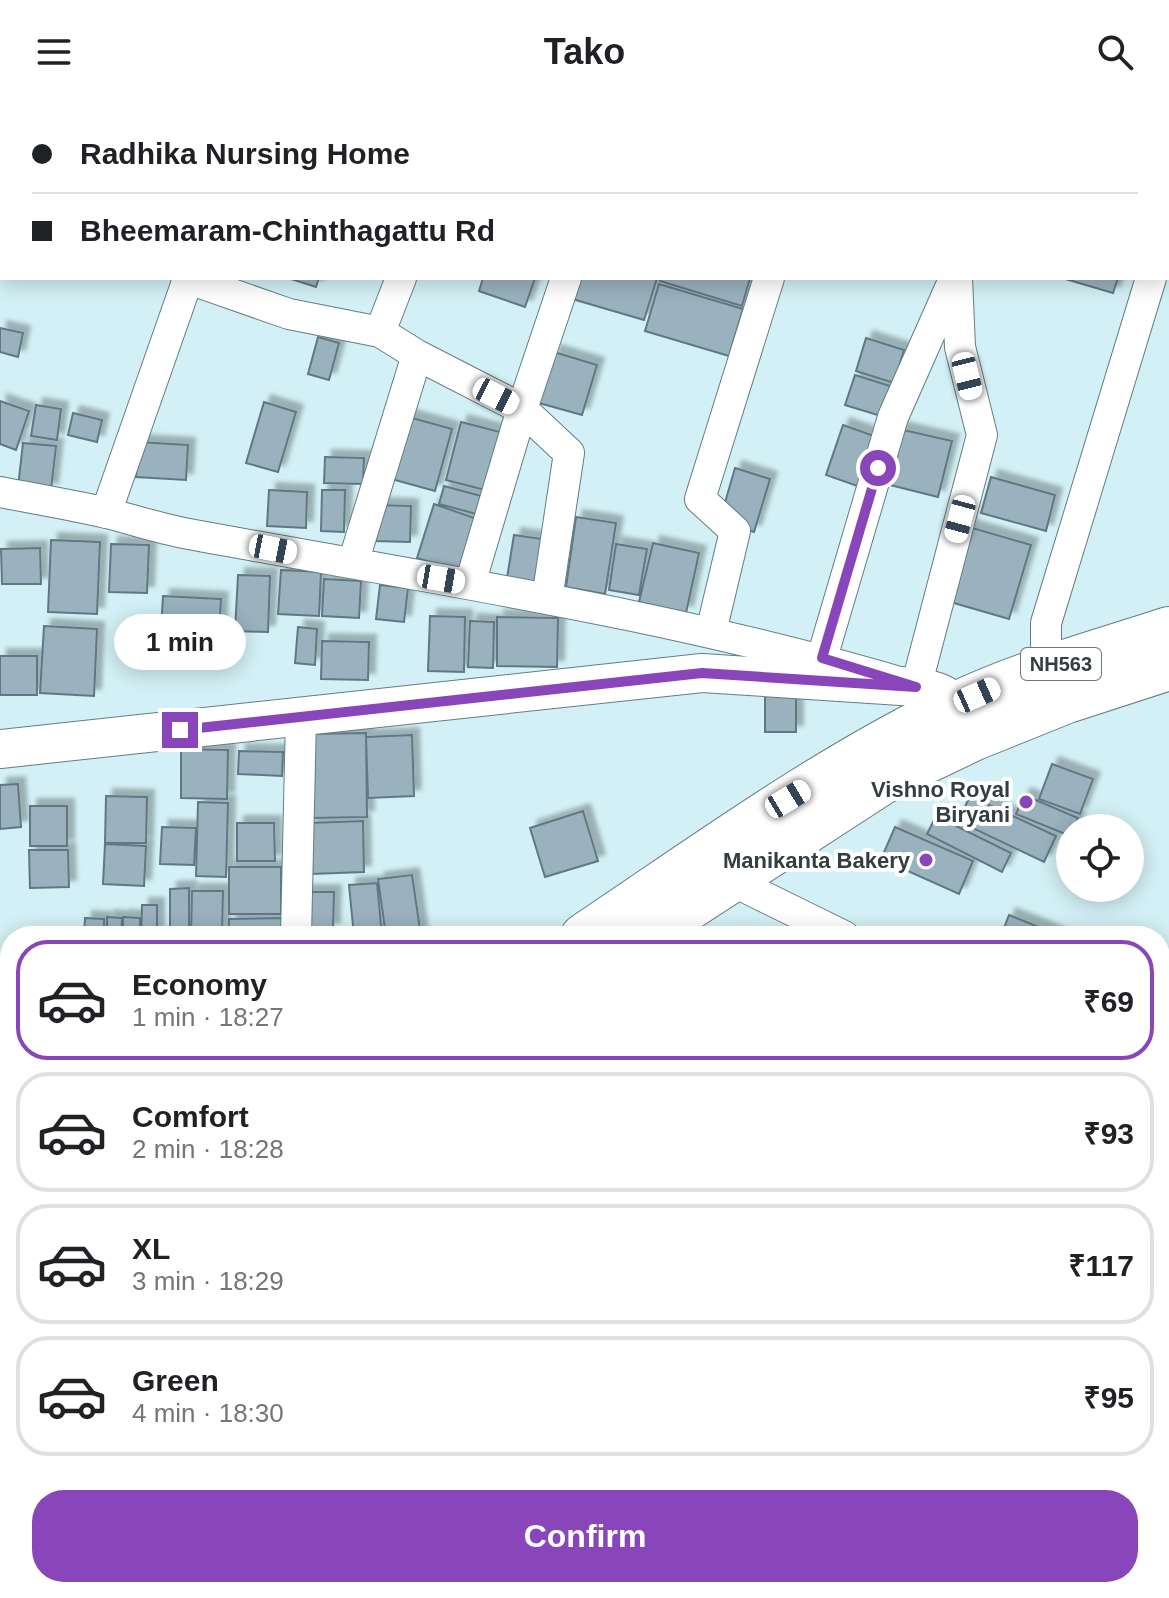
<!DOCTYPE html>
<meta charset="utf-8">
<style>
:root{--surface:#fff;--page:#f6f6f6;--text:#202124;--muted:#757577;--line:#e0e0e0;--accent:#8946bb}
body{margin:0;font-family:Helvetica,sans-serif;background:var(--page);color:var(--text);height:100vh;display:flex;flex-direction:column;font-size:30px;white-space:nowrap}
*{box-sizing:border-box;margin:0}
p{font-size:26px;color:var(--muted)}
.icon{flex:none;width:44px;height:44px;fill:none;stroke:currentColor;stroke-width:2;stroke-linecap:round;stroke-linejoin:round}
.map{position:relative;flex:1;overflow:hidden}
.panel{position:absolute;left:0px;top:822px;width:1170px;height:672px;display:flex;flex-direction:column;background:var(--surface);border-radius:32px 32px 0 0;box-shadow:0 4px 20px #0003}
.panel>*{flex:none}
.banner{position:absolute;left:0px;top:0px;width:1170px;height:176px;box-shadow:0 4px 20px #0003;display:grid;align-content:center;height:176px;padding:0 32px;background:var(--surface)}
.fabs{position:absolute;left:1056px;top:710px;display:grid;gap:16px}
.fabs a{display:grid;place-items:center;width:88px;height:88px;border-radius:50%;background:var(--surface);box-shadow:0 4px 20px #0003;font-size:40px}
.end{position:absolute;width:36px;height:36px;margin:-18px;border:10px solid #8946bb;background:#fff;box-shadow:0 0 0 4px #fff}
.from{border-radius:50%}
.bubble{position:absolute;height:56px;border-radius:28px;background:var(--surface);box-shadow:0 4px 20px #0003;font-size:26px;font-weight:700;line-height:56px;text-align:center}
.car{position:absolute;width:24px;height:48px;margin:-24px -12px;border-radius:10px;box-shadow:0 0 6px 2px #0007;background:linear-gradient(#fff 24%,#345 0 40%,#fff 0 76%,#345 0 86%,#fff 0)}
.banner b{display:flex;align-items:center;gap:28px;height:76px;font-size:30px}
.banner b+b{border-top:2px solid var(--line)}
.banner i{width:20px;height:20px;background:var(--text)}
ul{padding:14px 0 0;list-style:none}
li{display:flex;align-items:center;gap:24px;height:120px;margin:0 16px 12px;padding:0 16px;border:4px solid var(--line);border-radius:32px}
li div{flex:1}
li b{display:block;font-size:30px}
li em{font-style:normal;font-weight:700}
li.active{border-color:var(--accent)}
li>.icon{width:72px;height:72px;stroke-width:1.5}
.primary-button{display:flex;gap:16px;margin-top:auto;padding:16px 32px}
.primary-button a{flex:1;height:92px;border-radius:32px;background:var(--accent);color:#fff;font-size:32px;font-weight:700;line-height:92px;text-align:center}
header{display:flex;justify-content:space-between;align-items:center;height:104px;padding:0 32px;background:var(--surface);font-size:36px;font-weight:700}
.map>svg:first-child{display:block}
</style>
<header><svg class="icon" aria-label="menu" viewBox="0 0 24 24"><path d="M4 6h16M4 12h16M4 18h16"/></svg>Tako<svg class="icon" aria-label="search" viewBox="0 0 24 24"><circle cx="10" cy="10" r="6"/><path d="M15 15l6 6"/></svg></header>
<div class="map">
<svg width="1169" height="1494" viewBox="0 0 1169 1494">
<defs>
<filter id="shadow"><feDropShadow dx="7" dy="-7" stdDeviation="2" flood-color="#0004"/></filter>
</defs>
<rect width="100%" height="100%" fill="#d2f0f5"/>
<path fill="#99b2be" stroke="#617883" stroke-width="2" filter="url(#shadow)" d="M378,0H438L377,2Z
M657,0H731L656,2Z
M288,174H319L316,183Z
M483,174H535L525,203L479,187Z
M575,174H657L644,216L569,194Z
M661,174H750L742,202L660,177Z
M1062,174H1118L1113,189Z
M659,180L743,205L729,252L645,227Z
M0,224L23,229L18,253L0,248Z
M318,233L339,239L329,276L308,270Z
M866,234L904,246L894,279L856,267Z
M554,248L597,261L582,311L539,299Z
M855,271L890,282L881,312L845,301Z
M0,297L29,307L16,346L0,340Z
M264,298L296,308L278,368L246,359Z
M36,301L61,305L57,336L31,332Z
M73,309L102,316L97,338L68,331Z
M405,312L452,325L435,387L388,374Z
M461,318L504,329L489,387L446,376Z
M843,321L880,334L863,384L826,371Z
M899,325L952,337L938,393L886,380Z
M138,338L188,341L186,376L136,373Z
M23,339L56,342L51,386L18,383Z
M325,353L364,354L363,380L324,379Z
M735,364L770,375L754,428L738,423L722,409Z
M991,373L1055,391L1046,427L981,409Z
M444,382L485,393L480,411L439,400Z
M269,386L307,388L306,424L267,422Z
M322,386H345L344,428L321,427Z
M434,400L480,416L463,469L417,454Z
M374,401L411,402L410,438L374,437Z
M576,413L616,419L605,490L566,483Z
M969,423L1031,441L1009,515L947,497Z
M514,431L542,435L534,485L506,480Z
M51,436L100,438L97,510L48,508Z
M653,439L699,449L686,509L639,498Z
M111,440L149,441L147,489L109,488Z
M616,440L647,445L639,491L609,486Z
M40,444L41,480H2L1,445Z
M281,466L321,468L319,512L278,510Z
M238,471L270,472L268,528L235,527Z
M324,475L361,477L359,514L322,512Z
M380,481L408,484L404,518L376,515Z
M163,492L221,495L218,546L160,542Z
M430,512L465,513L464,568L428,567Z
M497,513L558,514L557,563L497,562Z
M470,517L494,518L493,564L468,563Z
M44,522L97,525L94,592L40,589Z
M298,523L317,525L315,561L295,559Z
M322,537L369,538L368,576L321,575Z
M0,552H37V591H0Z
M765,589H796V628H765Z
M366,629L367,713L311,714L310,630Z
M412,631L414,692L368,694L366,633Z
M181,645L228,646L227,695L181,694Z
M239,647L283,648L282,672L238,670Z
M1052,660L1093,675L1080,710L1039,695Z
M18,680L21,723L0,725V681Z
M1024,691L1078,714L1074,724H1070V732L1016,710Z
M106,692L147,693L146,739H105Z
M970,692L1056,732L1044,758L958,717Z
M198,698L228,699L226,773L196,772Z
M30,702H67V742H30Z
M583,707L598,757L545,773L530,724Z
M936,712L1011,749L1002,768L927,730Z
M363,717L364,768L311,770L309,719Z
M237,719H274L275,757H237Z
M162,723L196,724L194,761L160,760Z
M895,723L973,757L959,790L881,755Z
M105,740L146,742L144,782L103,780Z
M29,746H68L69,783L30,784Z
M229,763H281V810H229Z
M412,771L421,832H386L378,775Z
M377,779L382,832H354L349,781Z
M189,784V832H170V785Z
M192,787H223L222,832H191Z
M302,788H334L333,826L301,825Z
M142,801H157V832H141Z
M1009,811L1061,832H1001Z
M107,813L122,814L121,832H107Z
M123,813L140,814V832H123Z
M85,814L104,815V832H84Z
M284,814V832H229V815Z
M0,1107L10,1130V1156L0,1161Z
M1160,1177L1169,1179V1193L1160,1234Z
M470,1484H510V1489Z
M613,1484H680L679,1494L612,1490Z
M183,1488V1494H122V1492Z"/>
<g fill="none" stroke-linecap="round" stroke-linejoin="round">
<defs>
<path id="minor" d="M49,2V0
M220,2L221,0
M306,2L307,0
M467,2L468,0
M624,2L625,0
M823,2L824,0
M1016,2L1017,0
M1168,117L1169,113
M0,134L2,128
M186,174L289,210L380,228L417,251L522,305L566,174
M380,228L401,174
M0,388C36,395 71,401 107,409C134,416 161,425 189,430C432,475 679,511 916,583L982,331L960,243L957,174
M106,409L188,175
M353,459L417,251
M470,480L522,305L569,349L547,495
M711,528L735,427L700,395L769,174
M822,554L893,313L954,175
M1052,562L1046,541V519L1151,174
M730,776L844,832
M296,832L301,613
M0,922L10,920
M1162,986L1169,965
M1160,1273L1169,1275
M80,1484L81,1494
M599,1484L601,1494
M229,1494V1484
M442,1494L443,1484
M702,1494L704,1484
M838,1494L839,1484
M1062,1494L1065,1484"/>
<path id="tertiary" d="M0,645L702,569L916,583C948,589 951,592 968,621"/>
<path id="trunk" d="M583,832C704,751 824,663 956,600C1024,568 1098,548 1169,525
M646,832L883,678L975,634L1067,597L1169,564
M0,1223L10,1217
M0,1266L10,1259"/>
</defs>
<use href="#minor" stroke="#627e82" stroke-width="32"/>
<use href="#tertiary" stroke="#627e82" stroke-width="40"/>
<use href="#trunk" stroke="#627e82" stroke-width="46"/>
<use href="#minor" stroke="#fff" stroke-width="30"/>
<use href="#tertiary" stroke="#fff" stroke-width="38"/>
<use href="#trunk" stroke="#fff" stroke-width="44"/>
</g>
<g fill="none" stroke-linecap="round" stroke-linejoin="round">
<path stroke="#8946bb" stroke-width="10" d="M180,626L702,569L916,583L822,554L878,364"/>
</g>
<g fill="#8946bb" stroke="#fff" stroke-width="3">
<circle cx="1026" cy="698" r="8"/>
<circle cx="926" cy="756" r="8"/>
</g>
<g text-anchor="middle" stroke-width="8" stroke-linejoin="round" paint-order="stroke">
<rect fill="#fff" stroke="#707879" stroke-width="2" x="1021" y="544" width="80" height="32" rx="6"/>
<g font-size="20" font-weight="bold" fill="#323e40">
<text x="1061" y="567">NH563</text>
</g>
<g font-size="22" font-weight="bold" fill="#323e40" stroke="#fff" text-anchor="end">
<text x="1010" y="693">Vishno Royal<tspan x="1010" dy="25">Biryani</tspan></text>
<text x="910" y="764">Manikanta Bakery</text>
</g>
</g>
</svg>
<div class="fabs">
<a><svg class="icon" aria-label="locate" viewBox="0 0 24 24"><circle cx="12" cy="12" r="6"/><path d="M12 2v4M12 18v4M2 12h4M18 12h4"/></svg></a>
</div>
<i class="end from" style="left:878px;top:364px"></i>
<i class="end" style="left:180px;top:626px"></i>
<div class="bubble" style="left:114px;top:510px;width:132px">1 min</div>
<i class="car" style="left:967px;top:272px;rotate:166deg"></i>
<i class="car" style="left:496px;top:292px;rotate:117deg"></i>
<i class="car" style="left:960px;top:415px;rotate:195deg"></i>
<i class="car" style="left:273px;top:445px;rotate:101deg"></i>
<i class="car" style="left:441px;top:475px;rotate:100deg"></i>
<i class="car" style="left:977px;top:591px;rotate:66deg"></i>
<i class="car" style="left:788px;top:695px;rotate:59deg"></i>
<div class="banner">
<b><i class="from"></i>Radhika Nursing Home</b>
<b><i></i>Bheemaram-Chinthagattu Rd</b>
</div>
<section class="panel">
<ul>
<li class="active"><svg class="icon" aria-label="car" viewBox="0 0 24 24"><path d="M5 17H2v-5l4-1 3-4h7l3 4 3 1v5h-3M9 17h6M6 11h13"/><circle cx="7" cy="17" r="2"/><circle cx="17" cy="17" r="2"/></svg><div><b>Economy</b><p>1 min · 18:27</p></div><em>₹69</em></li>
<li><svg class="icon" aria-label="car" viewBox="0 0 24 24"><path d="M5 17H2v-5l4-1 3-4h7l3 4 3 1v5h-3M9 17h6M6 11h13"/><circle cx="7" cy="17" r="2"/><circle cx="17" cy="17" r="2"/></svg><div><b>Comfort</b><p>2 min · 18:28</p></div><em>₹93</em></li>
<li><svg class="icon" aria-label="car" viewBox="0 0 24 24"><path d="M5 17H2v-5l4-1 3-4h7l3 4 3 1v5h-3M9 17h6M6 11h13"/><circle cx="7" cy="17" r="2"/><circle cx="17" cy="17" r="2"/></svg><div><b>XL</b><p>3 min · 18:29</p></div><em>₹117</em></li>
<li><svg class="icon" aria-label="car" viewBox="0 0 24 24"><path d="M5 17H2v-5l4-1 3-4h7l3 4 3 1v5h-3M9 17h6M6 11h13"/><circle cx="7" cy="17" r="2"/><circle cx="17" cy="17" r="2"/></svg><div><b>Green</b><p>4 min · 18:30</p></div><em>₹95</em></li>
</ul>
<div class="primary-button"><a>Confirm</a></div>
</section>
</div>
